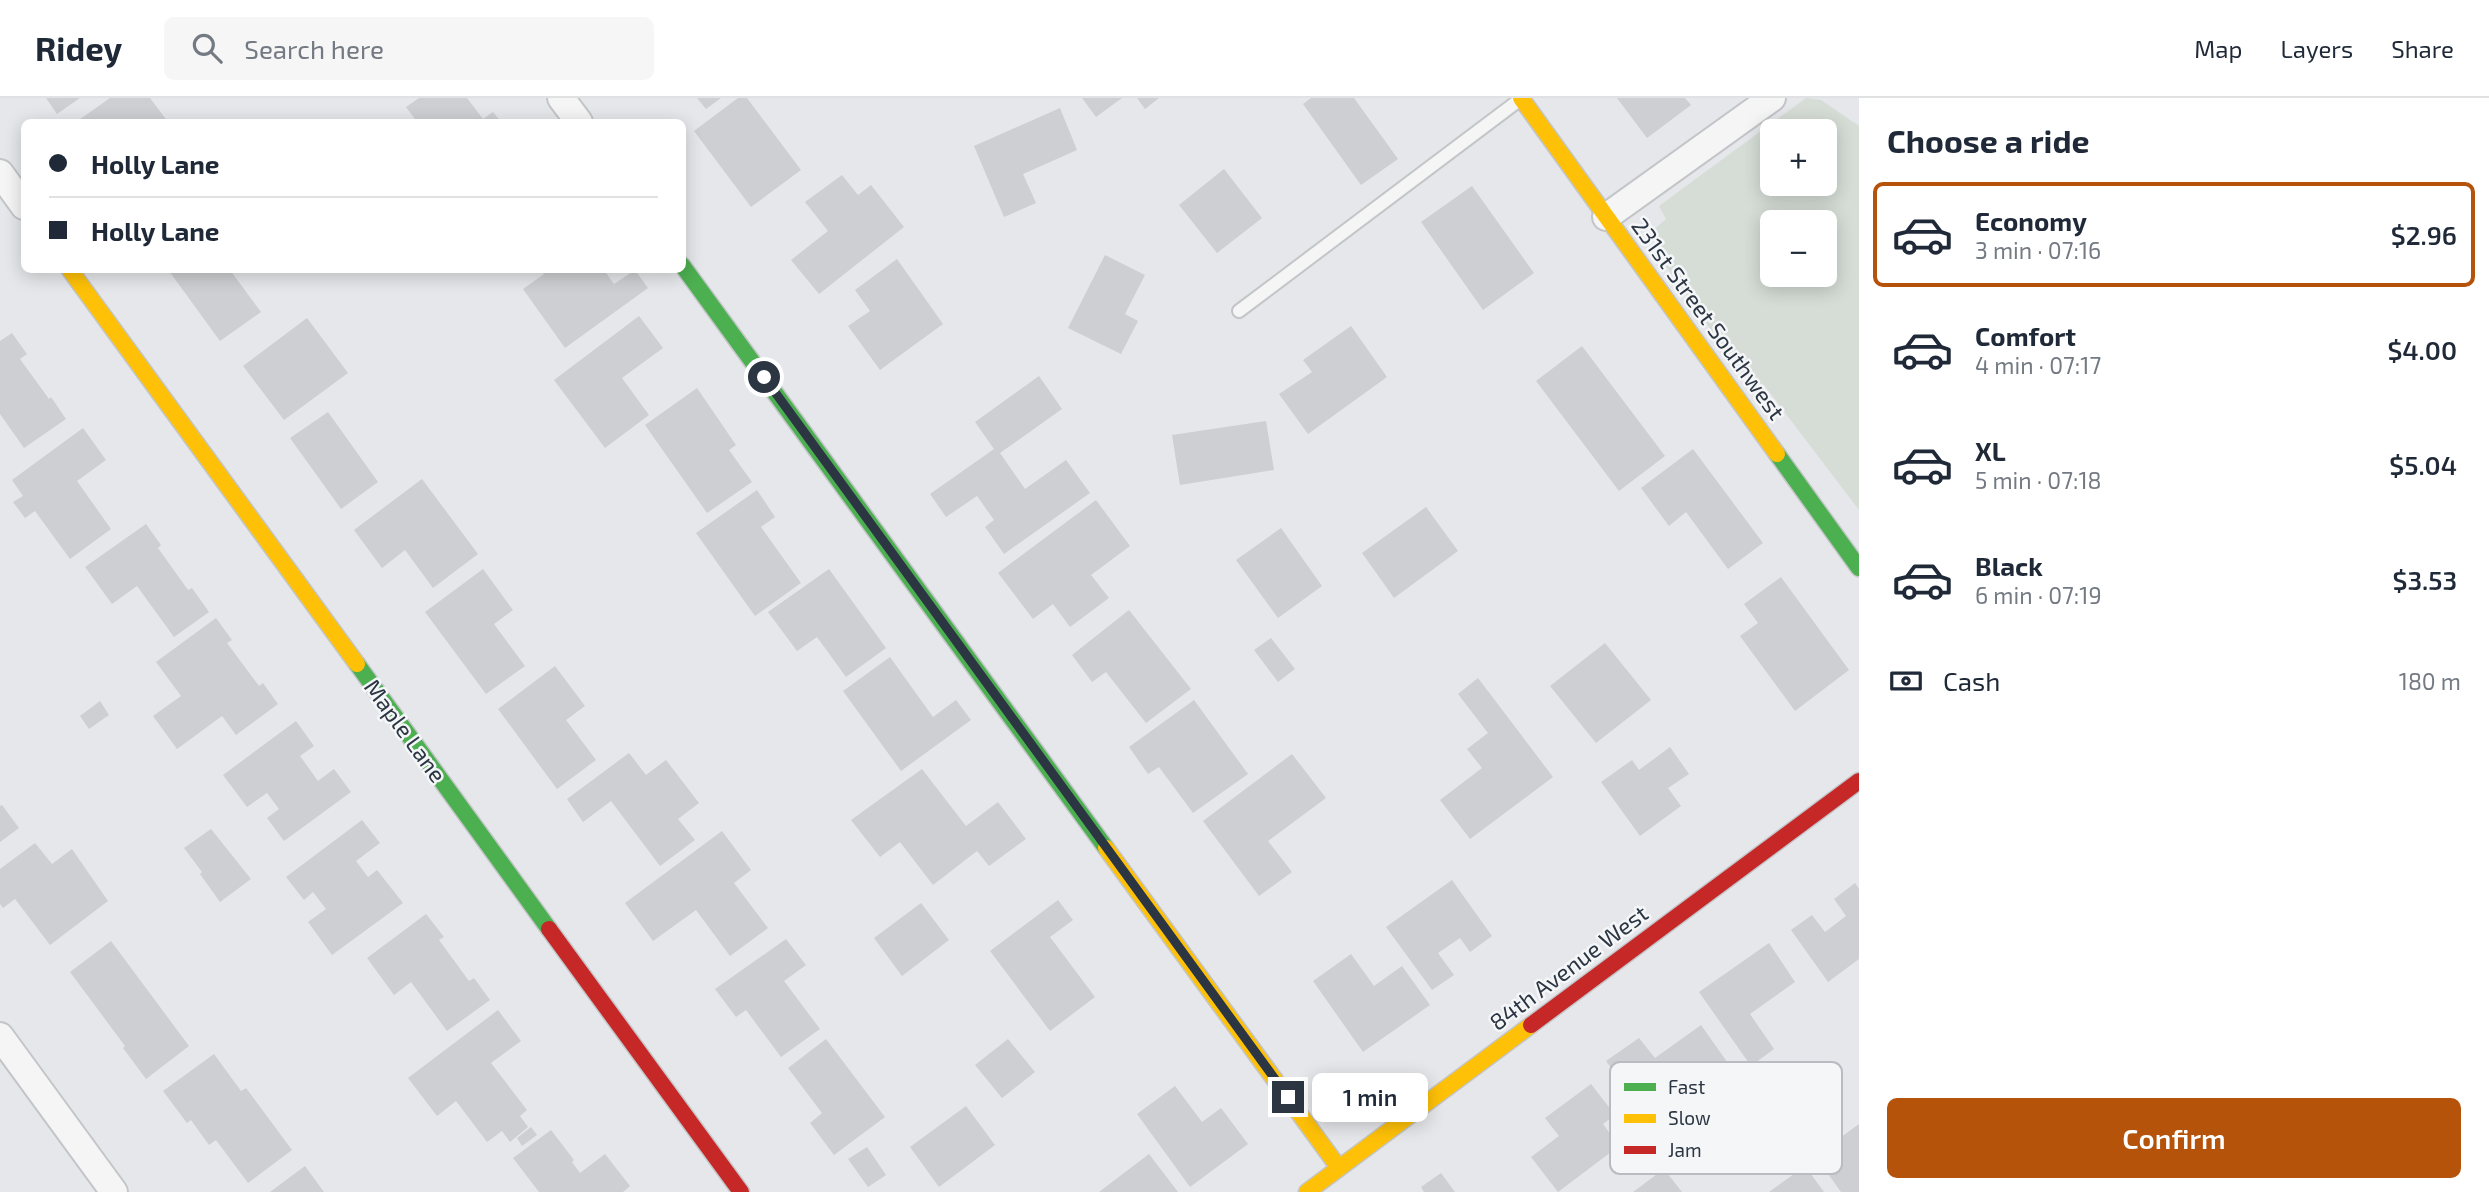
<!DOCTYPE html>
<meta charset="utf-8">
<style>
:root{--surface:#fff;--page:#f6f6f7;--text:#1f2937;--muted:#747a83;--line:#e0e1e3;--accent:#b45309}
body{margin:0;font-family:"Exo 2",sans-serif;background:var(--page);color:var(--text);height:100vh;display:flex;flex-direction:column;font-size:26px;white-space:nowrap}
*{box-sizing:border-box;margin:0}
p{font-size:23px;color:var(--muted)}
.icon{flex:none;width:38px;height:38px;fill:none;stroke:currentColor;stroke-width:2;stroke-linecap:round;stroke-linejoin:round}
.map{position:relative;flex:1;overflow:hidden}
.drawer{display:flex;flex-direction:column;background:var(--surface);width:630px}
.drawer>*{flex:none}
.top-card{position:absolute;left:21px;top:21px;width:665px;height:154px;border-radius:10px;box-shadow:0 4px 18px #0003;display:grid;align-content:center;height:154px;padding:0 28px;background:var(--surface)}
.buttons{position:absolute;left:1760px;top:21px;display:grid;gap:14px}
.buttons a{display:grid;place-items:center;width:77px;height:77px;border-radius:10px;background:var(--surface);box-shadow:0 4px 18px #0003;font-size:35px}
.end{position:absolute;width:32px;height:32px;margin:-16px;border:9px solid #2c3643;background:#fff;box-shadow:0 0 0 4px #fff}
.from{border-radius:50%}
.bubble{position:absolute;height:49px;border-radius:10px;background:var(--surface);box-shadow:0 4px 18px #0003;font-size:23px;font-weight:600;line-height:49px;text-align:center}
.top-card b{display:flex;align-items:center;gap:24px;height:66px;font-size:26px}
.top-card b+b{border-top:2px solid var(--line)}
.top-card i{width:18px;height:18px;background:var(--text)}
ul{padding:0;list-style:none}
li{display:flex;align-items:center;gap:21px;height:105px;margin:0 14px 10px;padding:0 14px;border:4px solid transparent;border-radius:10px}
li div{flex:1}
li b{display:block;font-size:26px}
li em{font-style:normal;font-weight:600}
li.on{border-color:var(--accent)}
li>.icon{width:63px;height:63px;stroke-width:1.5}
h2{padding:0 28px;font-size:32px;line-height:84px}
.pay{display:flex;align-items:center;gap:18px;height:77px;padding:0 28px;font-size:26px}
.pay p{margin-inline-start:auto}
.button{display:flex;gap:14px;margin-top:auto;padding:14px 28px}
.button a{flex:1;height:80px;border-radius:10px;background:var(--accent);color:#fff;font-size:28px;font-weight:600;line-height:80px;text-align:center}
header{display:flex;align-items:center;gap:42px;box-sizing:border-box;height:98px;padding:0 35px;background:var(--surface);border-bottom:2px solid var(--line)}
header strong{font-size:33px}
nav{display:flex;gap:38px;margin-inline-start:auto;font-size:24px}
.search{width:490px;height:63px;background:var(--page);display:flex;align-items:center;gap:18px;box-sizing:border-box;padding:0 24px;border-radius:10px;color:var(--muted);font-size:26px}
main{display:flex;flex:1;min-height:0}
.map>svg:first-child{display:block}
</style>
<header>
<strong>Ridey</strong>
<div class="search"><svg class="icon" aria-label="search" viewBox="0 0 24 24"><circle cx="10" cy="10" r="6"/><path d="M15 15l6 6"/></svg>Search here</div>
<nav><a>Map</a><a>Layers</a><a>Share</a></nav>
</header>
<main>
<div class="map">
<svg width="1859" height="1094" viewBox="0 0 1859 1094">
<rect width="100%" height="100%" fill="#e5e7ea"/>
<path fill="#d6ddd6" fill-rule="evenodd" d="M1806,0L1821,2L1859,28V412L1764,287L1754,293L1655,153L1657,146L1650,135L1666,121L1659,108ZM1773,33H1825V86H1773ZM1773,124H1825V177H1773Z"/>
<path fill="#cdcfd2" d="M46,0H80L57,16Z
M110,0H150L168,24H76Z
M419,0H467L483,21L493,14L501,24H417L406,9Z
M697,0H721L706,11Z
M738,0H747L801,72L751,109L694,33Z
M1082,0H1122L1096,19Z
M1137,0H1159L1145,11Z
M1311,0H1354L1398,61L1361,87L1303,6Z
M1617,0H1685L1691,7L1647,40Z
M1060,10L1077,52L1023,76L1036,105L1004,119L974,48Z
M1224,71L1262,120L1217,155L1179,107Z
M842,77L858,97L871,87L904,129L819,196L791,162L828,133L805,104Z
M1472,88L1534,175L1483,212L1421,124Z
M1105,157L1145,177L1125,216L1138,223L1121,256L1068,230Z
M897,161L943,226L880,272L848,228L870,213L855,192Z
M171,172H230L261,214L220,243L169,173Z
M540,172H604L614,186L635,172L648,190L565,250L523,191L544,176Z
M639,218L663,250L622,280L649,317L605,350L554,282Z
M307,220L348,275L284,322L243,268Z
M1351,228L1387,279L1308,336L1279,296L1312,274L1303,262Z
M12,235L27,256L20,261L49,301L51,299L66,321L24,350L0,316V243Z
M1582,248L1665,358L1619,393L1536,283Z
M1039,278L1062,311L1000,355L1025,391L1066,362L1090,395L1004,456L985,429L994,422L977,398L946,419L930,396L994,351L975,324Z
M697,290L736,347L729,352L752,384L707,415L645,327Z
M328,314L378,384L341,411L290,340Z
M1266,323L1274,372L1180,387L1172,337Z
M83,330L106,362L77,383L111,431L70,461L35,413L25,420L13,404L23,398L12,382Z
M1693,351L1763,445L1728,471L1686,414L1669,428L1641,390Z
M422,381L478,456L433,490L405,452L382,470L354,432Z
M757,392L775,419L761,429L801,485L755,518L696,435Z
M1096,402L1130,448L1091,477L1109,500L1070,529L1053,506L1033,521L998,475Z
M1426,409L1458,453L1394,500L1362,455Z
M146,426L161,447L158,450L188,492L192,490L209,514L174,539L137,488L112,506L85,469Z
M1281,430L1322,488L1278,520L1236,462Z
M483,471L513,512L494,526L525,568L486,596L425,514Z
M829,471L886,550L846,579L817,539L797,553L768,514Z
M1781,479L1849,572L1795,613L1740,538L1758,525L1744,506Z
M1129,512L1191,591L1146,625L1106,574L1092,584L1072,557Z
M216,520L232,542L227,545L259,588L263,585L278,606L236,637L222,618L177,651L153,618L181,598L156,564Z
M1271,540L1295,571L1278,584L1254,552Z
M1605,545L1651,602L1596,645L1550,588Z
M890,559L933,619L956,602L971,622L901,673L843,593Z
M555,568L585,608L566,622L596,662L557,691L498,611Z
M1478,580L1553,679L1470,741L1440,702L1482,670L1467,651L1488,635L1458,596Z
M1194,602L1248,676L1193,715L1159,669L1148,676L1129,649Z
M100,603L109,617L89,631L80,618Z
M296,623L314,648L300,658L318,683L334,671L351,694L284,743L267,720L279,711L267,695L247,709L223,677Z
M1670,649L1689,676L1668,690L1681,708L1640,738L1601,684L1632,662L1639,672Z
M629,655L646,677L666,662L699,705L678,721L695,742L660,768L611,703L583,724L567,701Z
M1292,656L1326,700L1268,743L1292,774L1259,798L1203,723Z
M922,671L966,728L998,704L1026,741L989,768L977,753L933,787L900,744L880,759L851,722Z
M2,707L19,730L0,744V708Z
M362,722L380,745L356,763L368,779L377,772L403,805L332,857L308,824L326,811L313,794L304,802L286,779Z
M211,731L251,781L220,804L200,776L202,774L184,750Z
M722,733L751,772L734,785L768,830L730,858L696,812L653,843L625,805Z
M35,745L52,766L72,751L108,803L50,847L15,801L3,810L0,806V771Z
M1452,782L1492,838L1470,854L1460,840L1438,855L1454,877L1432,892L1386,829Z
M1855,785L1859,791V861L1828,884L1791,832L1812,817L1825,834L1846,818L1834,801Z
M1058,802L1073,822L1050,839L1095,899L1050,933L990,853Z
M921,805L949,842L902,878L874,840Z
M426,816L444,839L439,842L469,883L474,880L490,902L447,933L411,884L394,897L367,860Z
M786,841L806,867L784,883L820,931L781,959L746,912L736,919L715,891Z
M111,843L189,948L146,981L123,950L125,948L70,874Z
M1769,845L1795,884L1750,916L1774,951L1751,968L1699,894Z
M1351,856L1374,888L1402,868L1430,907L1363,954L1313,883Z
M498,912L521,943L491,965L527,1012L520,1018L528,1029L510,1044L502,1033L487,1044L456,1003L437,1018L408,980Z
M1701,927L1730,968L1663,1017L1641,987L1629,995L1606,963L1639,940L1655,960Z
M826,941L885,1019L834,1057L810,1025L822,1015L788,970Z
M1008,941L1035,974L1002,1000L975,967Z
M214,956L241,993L246,990L292,1052L248,1085L216,1042L209,1047L191,1022L187,1025L163,993Z
M1591,986L1615,1017L1603,1026L1619,1048L1558,1094L1531,1059L1559,1038L1545,1020Z
M1175,988L1202,1024L1221,1010L1248,1046L1190,1089L1137,1016Z
M966,1008L995,1047L939,1089L910,1049Z
M1859,1026V1094H1841L1815,1058Z
M531,1029L537,1037L522,1048L517,1040Z
M551,1032L574,1062L572,1064L580,1075L605,1056L630,1088L623,1094H539L513,1060Z
M867,1049L886,1077L868,1089L848,1061Z
M1149,1056L1178,1094H1099Z
M305,1068L324,1094H270Z
M1805,1068L1824,1094H1769Z
M1664,1071L1682,1094H1633Z
M1441,1075L1455,1094H1424L1421,1089Z"/>
<g fill="none" stroke-linecap="round" stroke-linejoin="round">
<defs>
<path id="lane" d="M1239,213L1518,3"/>
<path id="street" d="M561,0L579,24
M0,75L24,108
M1606,119L1772,0
M0,938L114,1094"/>
<path id="fast" d="M682,167L1106,750
M1777,356L1859,470
M357,566L549,831"/>
<path id="slow" d="M1521,0L1777,356
M70,172L357,566
M1106,750L1339,1070
M1307,1094L1531,927"/>
<path id="jam" d="M549,831L741,1094
M1531,927L1859,683"/>
</defs>
<use href="#lane" stroke="#c3c5c8" stroke-width="16"/>
<use href="#street" stroke="#c3c5c8" stroke-width="30"/>
<use href="#fast" stroke="#c3c5c8" stroke-width="19"/>
<use href="#slow" stroke="#c3c5c8" stroke-width="19"/>
<use href="#jam" stroke="#c3c5c8" stroke-width="19"/>
<use href="#lane" stroke="#f5f5f6" stroke-width="12"/>
<use href="#street" stroke="#f5f5f6" stroke-width="26"/>
<use href="#fast" stroke="#4caf50" stroke-width="16"/>
<use href="#slow" stroke="#ffc107" stroke-width="16"/>
<use href="#jam" stroke="#c62828" stroke-width="16"/>
</g>
<g fill="none" stroke-linecap="round" stroke-linejoin="round">
<path stroke="#2c3643" stroke-width="9" d="M764,279L1288,999"/>
</g>
<g text-anchor="middle" stroke-width="5" stroke-linejoin="round" paint-order="stroke">
<g font-size="23" fill="#2c3643" stroke="#f4f6f8">
<text transform="translate(1708 221) rotate(54)" y="8">231st Street Southwest</text>
<text transform="translate(405 633) rotate(54)" y="8">Maple Lane</text>
<text transform="translate(1569 870) rotate(-37)" y="8">84th Avenue West</text>
</g>
</g>
<rect x="1610" y="964" width="232" height="112" rx="10" fill="#f4f6f8" stroke="#b8bcc2" stroke-width="2"/>
<rect x="1624" y="985" width="32" height="8" fill="#4caf50"/>
<rect x="1624" y="1016" width="32" height="9" fill="#ffc107"/>
<rect x="1624" y="1048" width="32" height="8" fill="#c62828"/>
<g font-size="19" fill="#2c3643">
<text x="1668" y="996">Fast</text>
<text x="1668" y="1027">Slow</text>
<text x="1668" y="1059">Jam</text>
</g>
</svg>
<div class="buttons">
<a>+</a>
<a>−</a>
</div>
<i class="end from" style="left:764px;top:279px"></i>
<i class="end" style="left:1288px;top:999px"></i>
<div class="bubble" style="left:1312px;top:975px;width:116px">1 min</div>
<div class="top-card">
<b><i class="from"></i>Holly Lane</b>
<b><i></i>Holly Lane</b>
</div>
</div>
<section class="drawer">
<h2>Choose a ride</h2>
<ul>
<li class="on"><svg class="icon" aria-label="car" viewBox="0 0 24 24"><path d="M5 17H2v-5l4-1 3-4h7l3 4 3 1v5h-3M9 17h6M6 11h13"/><circle cx="7" cy="17" r="2"/><circle cx="17" cy="17" r="2"/></svg><div><b>Economy</b><p>3 min · 07:16</p></div><em>$2.96</em></li>
<li><svg class="icon" aria-label="car" viewBox="0 0 24 24"><path d="M5 17H2v-5l4-1 3-4h7l3 4 3 1v5h-3M9 17h6M6 11h13"/><circle cx="7" cy="17" r="2"/><circle cx="17" cy="17" r="2"/></svg><div><b>Comfort</b><p>4 min · 07:17</p></div><em>$4.00</em></li>
<li><svg class="icon" aria-label="car" viewBox="0 0 24 24"><path d="M5 17H2v-5l4-1 3-4h7l3 4 3 1v5h-3M9 17h6M6 11h13"/><circle cx="7" cy="17" r="2"/><circle cx="17" cy="17" r="2"/></svg><div><b>XL</b><p>5 min · 07:18</p></div><em>$5.04</em></li>
<li><svg class="icon" aria-label="car" viewBox="0 0 24 24"><path d="M5 17H2v-5l4-1 3-4h7l3 4 3 1v5h-3M9 17h6M6 11h13"/><circle cx="7" cy="17" r="2"/><circle cx="17" cy="17" r="2"/></svg><div><b>Black</b><p>6 min · 07:19</p></div><em>$3.53</em></li>
</ul>
<div class="pay"><svg class="icon" aria-label="cash" viewBox="0 0 24 24"><path d="M3 7h18v10H3z"/><circle cx="12" cy="12" r="2"/></svg>Cash<p>180 m</p></div>
<div class="button"><a>Confirm</a></div>
</section>
</main>
